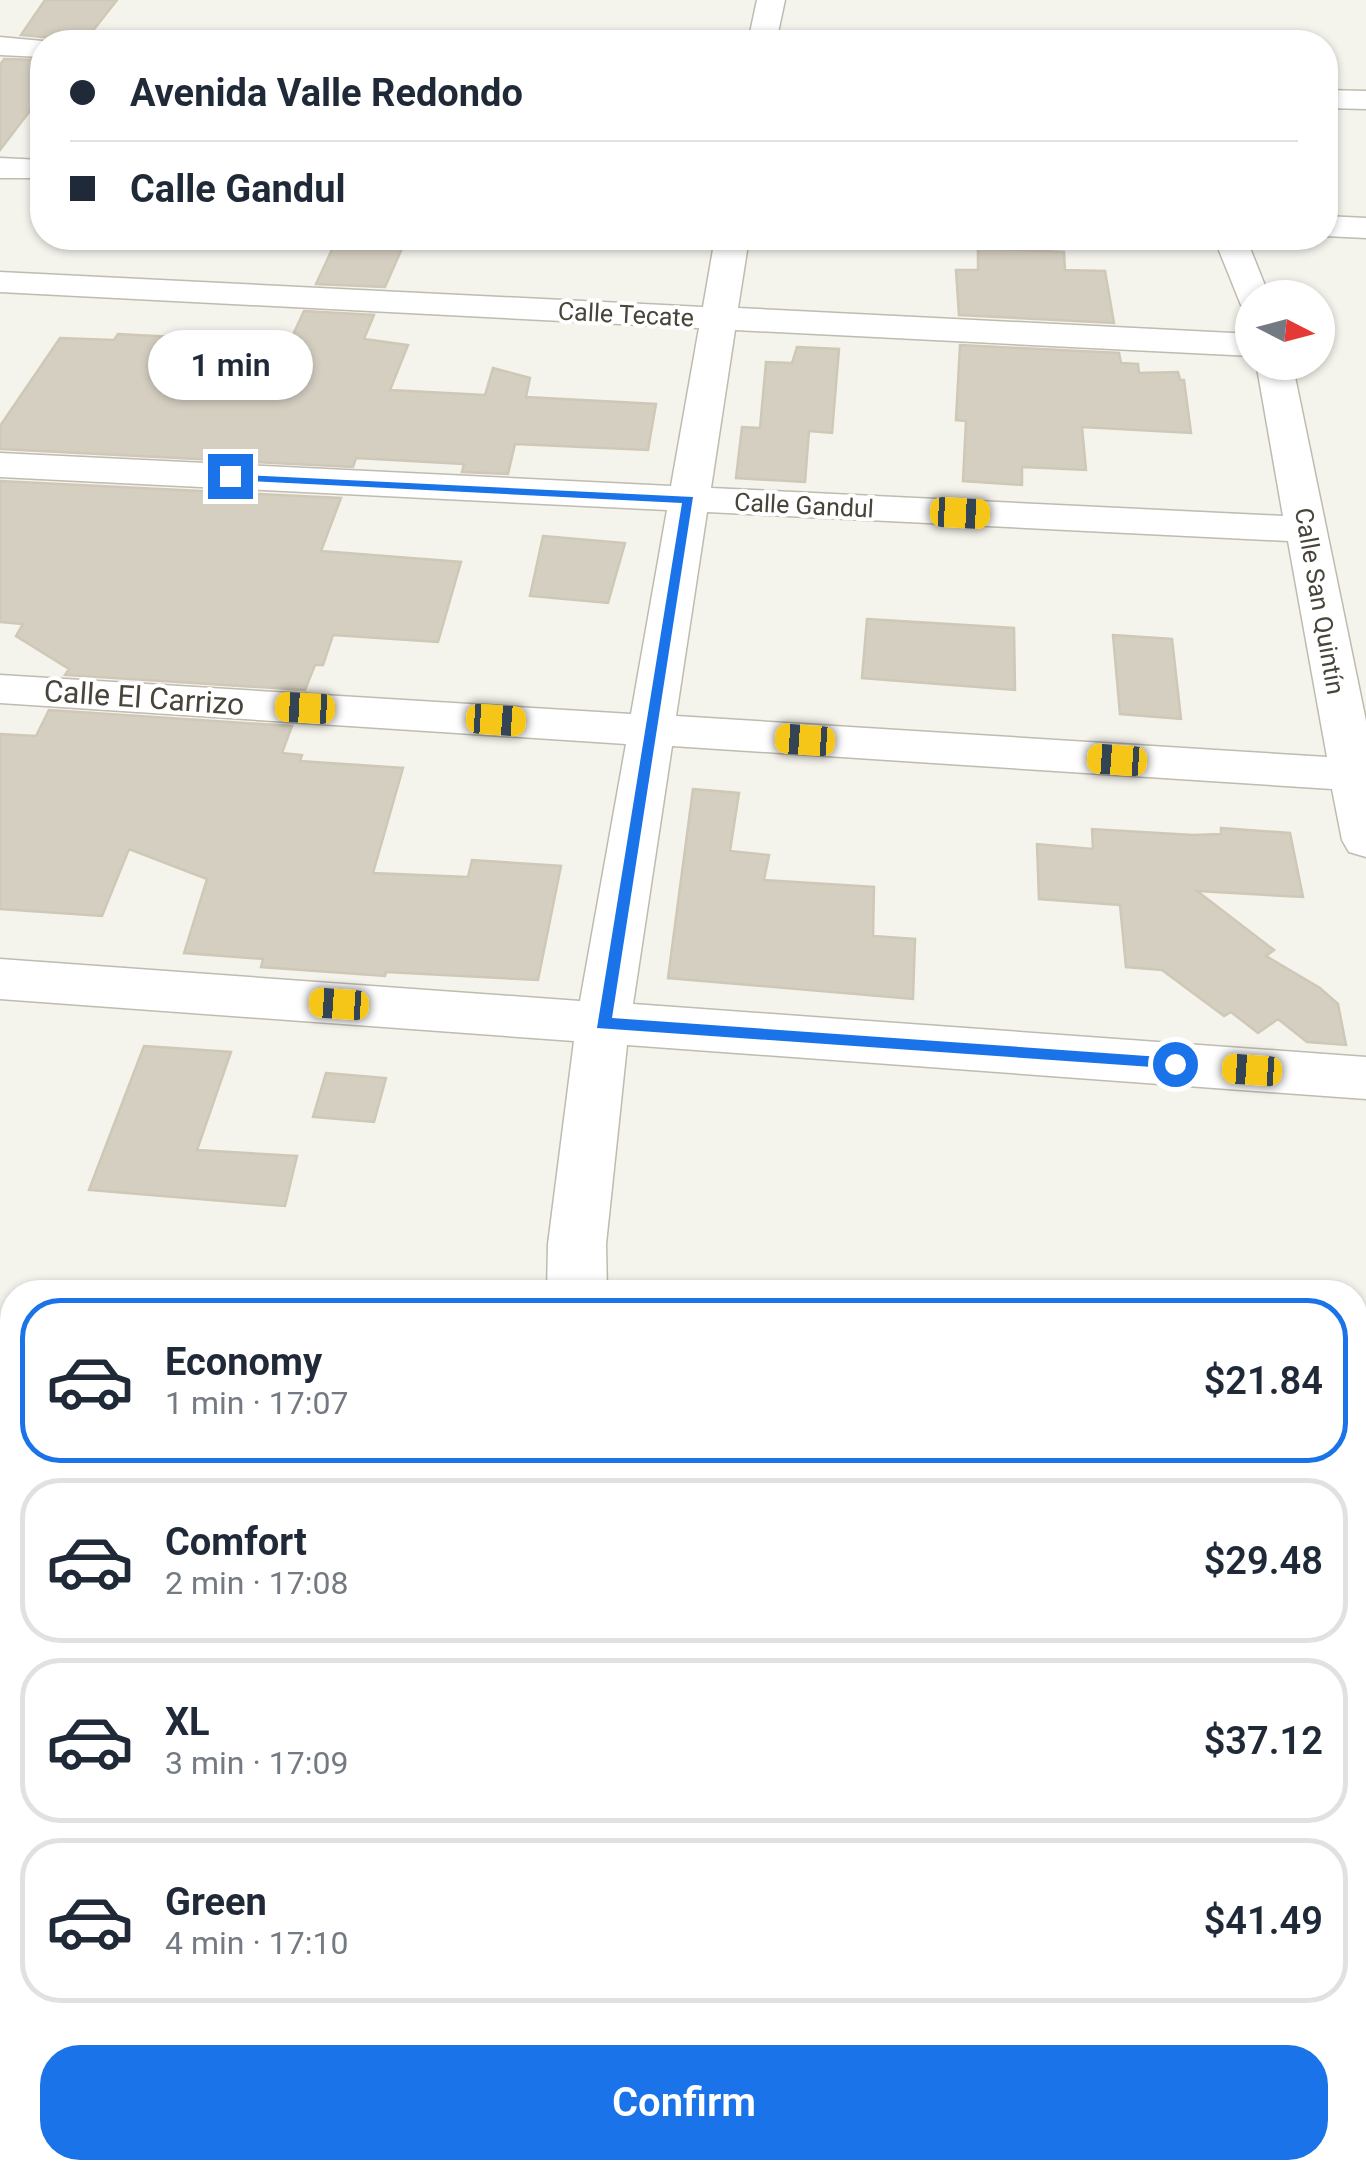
<!DOCTYPE html>
<meta charset="utf-8">
<style>
:root{--surface:#fff;--page:#f2f2f3;--text:#1f2937;--muted:#747a83;--line:#e0e1e3;--accent:#1a73e8}
body{margin:0;font-family:Roboto,sans-serif;background:var(--page);color:var(--text);height:100vh;display:flex;flex-direction:column;font-size:38px;white-space:nowrap}
*{box-sizing:border-box;margin:0}
p{font-size:32px;color:var(--muted)}
.icon{flex:none;width:55px;height:55px;fill:none;stroke:currentColor;stroke-width:2;stroke-linecap:round;stroke-linejoin:round}
.map{position:relative;flex:1;overflow:hidden}
.panel{position:absolute;left:0px;top:1280px;width:1368px;height:900px;display:flex;flex-direction:column;background:var(--surface);border-radius:40px 40px 0 0;box-shadow:0 2px 8px #0004}
.panel>*{flex:none}
.banner{position:absolute;left:30px;top:30px;width:1308px;height:220px;border-radius:40px;box-shadow:0 2px 8px #0004;display:grid;align-content:center;height:220px;padding:0 40px;background:var(--surface)}
.needle{width:65px;rotate:96deg}
.buttons{position:absolute;left:1235px;top:280px;display:grid;gap:20px}
.buttons a{display:grid;place-items:center;width:100px;height:100px;border-radius:50%;background:var(--surface);box-shadow:0 2px 8px #0004;font-size:50px}
.end{position:absolute;width:45px;height:45px;margin:-22px;border:12px solid #1a73e8;background:#fff;box-shadow:0 0 0 5px #fff}
.from{border-radius:50%}
.bubble{position:absolute;height:70px;border-radius:35px;background:var(--surface);box-shadow:0 2px 8px #0004;font-size:32px;font-weight:600;line-height:70px;text-align:center}
.car{position:absolute;width:30px;height:60px;margin:-30px -15px;border-radius:12px;box-shadow:0 0 8px 2px #0007;background:linear-gradient(#f5c518 24%,#345 0 40%,#f5c518 0 76%,#345 0 86%,#f5c518 0)}
.banner b{display:flex;align-items:center;gap:35px;height:95px;font-size:38px}
.banner b+b{border-top:2px solid var(--line)}
.banner i{width:25px;height:25px;background:var(--text)}
ul{padding:18px 0 0;list-style:none}
li{display:flex;align-items:center;gap:30px;height:165px;margin:0 20px 15px;padding:0 20px;border:5px solid var(--line);border-radius:40px}
li div{flex:1}
li b{display:block;font-size:38px}
li em{font-style:normal;font-weight:600}
li.on{border-color:var(--accent)}
li>.icon{width:90px;height:90px;stroke-width:1.5}
.cta{display:flex;gap:20px;margin-top:auto;padding:20px 40px}
.cta a{flex:1;height:115px;border-radius:40px;background:var(--accent);color:#fff;font-size:40px;font-weight:600;line-height:115px;text-align:center}
.map>svg:first-child{display:block}
</style>
<div class="map">
<svg width="1366" height="2180" viewBox="0 0 1366 2180">
<rect width="100%" height="100%" fill="#f4f3ec"/>
<path fill="#d5cfc2" stroke="#cfc8b6" stroke-width="2.5" d="M45,0H117L84,42H57L53,38L21,35Z
M4,59L42,60V95L0,150V65Z
M335,243L363,244L403,246L385,287L316,284Z
M978,248L1064,252L1065,270L1105,271L1114,323L959,315L956,270H978Z
M304,311L374,315L364,339L408,345L390,390L485,395L493,368L530,378L526,397L656,404L648,450L515,444L508,474L462,472L464,464L356,458L353,467L0,449V426L60,338L114,340L118,334L173,337L150,378L270,384Z
M960,345L1119,353L1121,363L1138,364L1139,373L1178,372L1180,380H1184L1191,433L1082,427L1086,470L1022,467V485L963,481L966,421L956,420Z
M797,347L839,349L832,433L809,431L805,482L736,478L742,427L760,428L766,362L792,363Z
M0,481L341,498L321,551L461,562L438,642L333,635L323,665H315L305,690L65,675L69,669L16,636L23,624L0,622Z
M543,536L625,543L608,603L530,596Z
M867,619L1014,628L1015,690L862,678Z
M1113,635L1172,639L1181,719L1120,714Z
M49,710L292,726L282,753L302,755L300,761L403,768L373,873L468,877L472,860L561,866L538,980L386,972L385,976L261,967L263,959L184,953L207,879L129,849L102,916L0,909V734L36,736Z
M693,789L739,793L730,851L769,855L764,880L874,887L873,936L915,939L913,999L668,978Z
M1221,828L1290,833L1303,897L1197,891L1274,950L1266,956L1320,988L1338,1004L1346,1045L1307,1042L1278,1019L1258,1033L1231,1012L1224,1016L1162,970L1126,967L1120,905L1039,899L1037,844L1093,849L1092,829L1193,835L1221,834Z
M144,1046L231,1052L197,1150L297,1156L285,1206L89,1190Z
M326,1073L386,1078L374,1122L313,1117Z"/>
<g fill="none" stroke-linecap="round" stroke-linejoin="round">
<defs>
<path id="minor" d="M757,0H785L776,42H748Z
M0,37L53,42H42V57L0,55Z
M1325,90L1366,91V109L1325,108Z
M0,158L42,160V178H0Z
M1325,216L1366,218V238L1325,236Z
M715,238H749L738,308L1252,334V356L735,330L711,488L1283,516L1256,362H1292L1366,721V857L1349,852L1342,840L1332,789L672,746L633,1004L1366,1057V1099L627,1045L606,1244L607,1292H547L548,1244L574,1041L0,999V959L580,1001L626,744L0,703V675L631,714L667,510L0,477V453L671,486L699,328L0,292V272L703,307ZM707,512L1288,541L1327,757L676,716Z
M1214,238H1246L1270,298H1252V308L1241,305Z
M0,1349H12V1405H0Z
M1366,1460V1520L1355,1521V1461Z
M0,2034L12,2035V2115L0,2114Z
M1366,2094V2176L1355,2177L1333,2168H1355V2095Z
M407,2168H489L487,2180H405Z
M1082,2168H1164V2180H1082Z"/>
</defs>
<use href="#minor" stroke="#bfbbaf" stroke-width="3"/>
<use href="#minor" fill="#fff" fill-rule="evenodd"/>
</g>
<path fill="#1a73e8" d="M225,474L693,497L612,1018L1175,1058L1181,1060V1069L597,1028L682,503L230,480Z"/>
<g text-anchor="middle" stroke-width="8" stroke-linejoin="round" paint-order="stroke">
<g font-size="25" fill="#48443a" stroke="#fff">
<text transform="translate(626 314) rotate(3)" y="9">Calle Tecate</text>
<text transform="translate(804 505) rotate(3)" y="9">Calle Gandul</text>
<text transform="translate(1320 601) rotate(80)" y="9">Calle San Quintín</text>
</g>
<g font-size="30" fill="#48443a" stroke="#fff">
<text transform="translate(144 698) rotate(4)" y="10">Calle El Carrizo</text>
</g>
</g>
</svg>
<div class="buttons">
<a><svg class="needle" viewBox="-14 -14 28 28"><path d="M0-13l5 13h-10z" fill="#e53935"/><path d="M0 13l5-13h-10z" fill="#747a83"/></svg></a>
</div>
<i class="end from" style="left:1175px;top:1064px"></i>
<i class="end" style="left:230px;top:476px"></i>
<div class="bubble" style="left:148px;top:330px;width:165px">1 min</div>
<i class="car" style="left:960px;top:513px;rotate:93deg"></i>
<i class="car" style="left:305px;top:708px;rotate:273deg"></i>
<i class="car" style="left:496px;top:720px;rotate:94deg"></i>
<i class="car" style="left:805px;top:740px;rotate:274deg"></i>
<i class="car" style="left:1117px;top:760px;rotate:274deg"></i>
<i class="car" style="left:339px;top:1004px;rotate:274deg"></i>
<i class="car" style="left:1252px;top:1070px;rotate:274deg"></i>
<div class="banner">
<b><i class="from"></i>Avenida Valle Redondo</b>
<b><i></i>Calle Gandul</b>
</div>
<section class="panel">
<ul>
<li class="on"><svg class="icon" aria-label="car" viewBox="0 0 24 24"><path d="M5 17H2v-5l4-1 3-4h7l3 4 3 1v5h-3M9 17h6M6 11h13"/><circle cx="7" cy="17" r="2"/><circle cx="17" cy="17" r="2"/></svg><div><b>Economy</b><p>1 min · 17:07</p></div><em>$21.84</em></li>
<li><svg class="icon" aria-label="car" viewBox="0 0 24 24"><path d="M5 17H2v-5l4-1 3-4h7l3 4 3 1v5h-3M9 17h6M6 11h13"/><circle cx="7" cy="17" r="2"/><circle cx="17" cy="17" r="2"/></svg><div><b>Comfort</b><p>2 min · 17:08</p></div><em>$29.48</em></li>
<li><svg class="icon" aria-label="car" viewBox="0 0 24 24"><path d="M5 17H2v-5l4-1 3-4h7l3 4 3 1v5h-3M9 17h6M6 11h13"/><circle cx="7" cy="17" r="2"/><circle cx="17" cy="17" r="2"/></svg><div><b>XL</b><p>3 min · 17:09</p></div><em>$37.12</em></li>
<li><svg class="icon" aria-label="car" viewBox="0 0 24 24"><path d="M5 17H2v-5l4-1 3-4h7l3 4 3 1v5h-3M9 17h6M6 11h13"/><circle cx="7" cy="17" r="2"/><circle cx="17" cy="17" r="2"/></svg><div><b>Green</b><p>4 min · 17:10</p></div><em>$41.49</em></li>
</ul>
<div class="cta"><a>Confirm</a></div>
</section>
</div>
